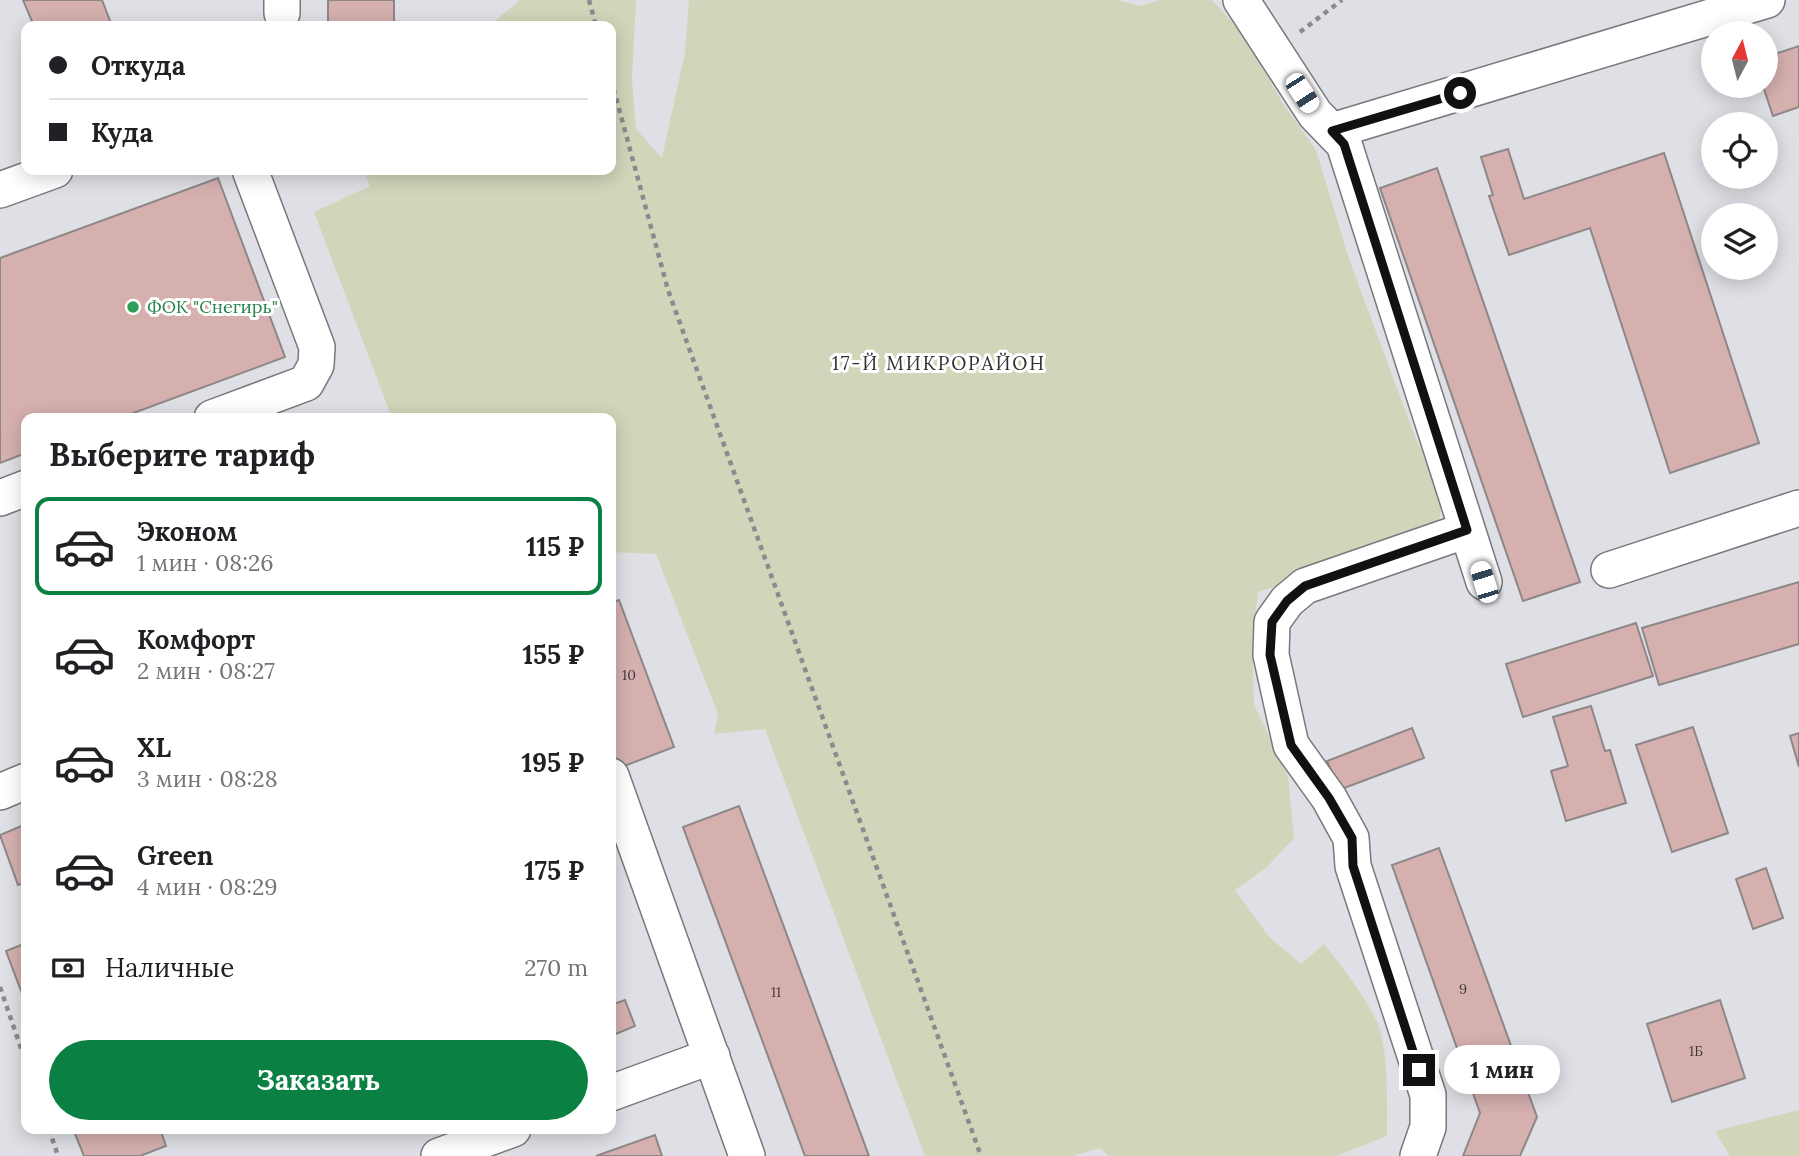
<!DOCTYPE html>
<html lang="ru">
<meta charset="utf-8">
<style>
:root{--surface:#fff;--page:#f6f6f6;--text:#202124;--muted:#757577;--line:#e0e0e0;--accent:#0b8043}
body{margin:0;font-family:Lora,serif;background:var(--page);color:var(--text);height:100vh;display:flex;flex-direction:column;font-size:26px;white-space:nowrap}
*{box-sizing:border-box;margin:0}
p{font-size:23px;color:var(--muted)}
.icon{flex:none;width:38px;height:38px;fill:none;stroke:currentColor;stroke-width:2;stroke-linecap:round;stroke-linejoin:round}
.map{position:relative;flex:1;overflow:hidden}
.drawer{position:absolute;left:21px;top:413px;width:595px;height:721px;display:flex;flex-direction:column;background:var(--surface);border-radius:14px;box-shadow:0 4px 18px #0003}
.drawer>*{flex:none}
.banner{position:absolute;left:21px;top:21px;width:595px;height:154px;border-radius:14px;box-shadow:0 4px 18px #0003;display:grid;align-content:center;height:154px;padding:0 28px;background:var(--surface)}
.needle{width:46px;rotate:7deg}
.fabs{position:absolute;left:1701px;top:21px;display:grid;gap:14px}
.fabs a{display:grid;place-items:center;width:77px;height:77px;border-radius:50%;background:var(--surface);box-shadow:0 4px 18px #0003;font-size:35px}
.end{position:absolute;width:32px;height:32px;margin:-16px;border:9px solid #111113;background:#fff;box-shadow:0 0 0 4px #fff}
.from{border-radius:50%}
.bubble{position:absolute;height:49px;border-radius:24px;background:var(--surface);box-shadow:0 4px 18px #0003;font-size:23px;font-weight:700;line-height:49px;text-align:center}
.car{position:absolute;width:21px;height:42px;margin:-21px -10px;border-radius:9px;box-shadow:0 0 5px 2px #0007;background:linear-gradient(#fff 24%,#345 0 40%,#fff 0 76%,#345 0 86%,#fff 0)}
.banner b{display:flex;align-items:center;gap:24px;height:66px;font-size:26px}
.banner b+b{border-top:2px solid var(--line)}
.banner i{width:18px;height:18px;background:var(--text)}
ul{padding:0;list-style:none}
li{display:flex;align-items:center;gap:21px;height:98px;margin:0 14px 10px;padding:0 14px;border:4px solid transparent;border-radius:14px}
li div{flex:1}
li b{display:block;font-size:26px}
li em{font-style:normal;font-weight:700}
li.selected{border-color:var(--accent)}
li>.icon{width:63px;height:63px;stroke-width:1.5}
h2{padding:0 28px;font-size:32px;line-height:84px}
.pay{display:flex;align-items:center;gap:18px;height:77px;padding:0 28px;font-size:26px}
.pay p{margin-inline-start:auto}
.button{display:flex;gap:14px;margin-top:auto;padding:14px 28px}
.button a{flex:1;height:80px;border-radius:42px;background:var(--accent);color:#fff;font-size:28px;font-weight:700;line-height:80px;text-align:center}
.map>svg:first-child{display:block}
</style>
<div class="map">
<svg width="1799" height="1156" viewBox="0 0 1799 1156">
<rect width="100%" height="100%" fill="#dee0e5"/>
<path fill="#d3d5ba" d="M520,0H636L632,79L636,129L662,158L685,52L689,0H1117L1141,6L1159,0H1212L1244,35L1282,102L1316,150L1349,259L1416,439L1443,492L1436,544L1310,575L1258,592L1252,641L1254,704L1288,777L1294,838L1267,867L1235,890L1269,937L1301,964L1324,944C1343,968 1364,994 1377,1022C1389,1050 1387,1105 1387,1136L1336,1156H1109L1100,1148L1073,1156H925L765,729L714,734L718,714L656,554L611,552V418H392L314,212L370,186L364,170H611V26H489Z
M1799,1110V1156H1730L1715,1131Z"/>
<path fill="#d5b0af" stroke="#8d8787" stroke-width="2" d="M23,0H102L112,26H34Z
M328,0H394V23L328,22Z
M1799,46V107L1773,116L1763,86H1766V57Z
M1508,149L1524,199L1664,153L1759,443L1670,473L1590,228L1509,255L1489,196L1493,195L1481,157Z
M1437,168L1580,582L1523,601L1380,188Z
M218,178L285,357L120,418H26V453L0,463V258Z
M1799,582V644L1659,685L1642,628Z
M619,600L674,747L619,768L611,747V603Z
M1636,623L1653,676L1523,717L1506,664Z
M1591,706L1605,751L1610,750L1626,803L1566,821L1551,771L1568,766L1553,717Z
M1693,727L1728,833L1672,852L1636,745Z
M1412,728L1424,758L1339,790L1327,761Z
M1799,733V767L1790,736Z
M739,806L869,1156H805L683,827Z
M26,824V882L18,885L0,835Z
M1439,848L1537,1117L1520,1156H1463L1480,1113L1392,865Z
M1766,868L1783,918L1753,929L1736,879Z
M26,943V1004L6,951Z
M625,1000L635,1026L611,1036V1005Z
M1720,1000L1745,1078L1672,1102L1647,1024Z
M73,1129H160L166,1146L140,1156H84Z
M655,1135L662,1156H596Z"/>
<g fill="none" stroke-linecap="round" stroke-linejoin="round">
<defs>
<path id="minor" d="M1241,0L1315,114L1344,144L1484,582
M282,13V0
M1332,131L1767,0
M0,190L55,170
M212,418L306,383L316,365L317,347L250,170
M0,498L26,488
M1609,570L1799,508
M611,776L747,1156
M0,792L26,781
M611,1093L712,1056
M439,1156L513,1129
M1418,1156L1428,1127V1095L1353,866L1351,838L1329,798L1291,745L1271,655L1272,622L1287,601L1305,586L1467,530"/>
</defs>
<use href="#minor" stroke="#77787d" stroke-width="38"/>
<path stroke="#8a8b8f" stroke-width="4.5" stroke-dasharray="5 5" stroke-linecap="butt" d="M589,0L596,26
M1300,32L1342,0
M611,79L668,290L981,1156
M0,987L26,1063
M49,1129L58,1156"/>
<use href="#minor" stroke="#fff" stroke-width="35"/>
</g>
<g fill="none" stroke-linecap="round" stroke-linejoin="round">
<path stroke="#111113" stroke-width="9" d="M1419,1070L1353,866L1352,838L1329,798L1291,745L1270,655L1272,622L1287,601L1305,586L1467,530L1344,144L1332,131L1460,93"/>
</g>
<circle fill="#2e9e5b" stroke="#fff" stroke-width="2.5" cx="133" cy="307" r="7"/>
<g text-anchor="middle" stroke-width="6" stroke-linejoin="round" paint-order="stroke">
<g font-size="14" fill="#42393a">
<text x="629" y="680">10</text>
<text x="1463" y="994">9</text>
<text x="776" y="997">11</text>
<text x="1696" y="1056">1Б</text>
</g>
<g font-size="18" fill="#27864d" stroke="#fff" text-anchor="start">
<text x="147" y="313">ФОК "Снегирь"</text>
</g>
<g font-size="19" letter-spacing="2" fill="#303135" stroke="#fff">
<text x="939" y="370">17-Й МИКРОРАЙОН</text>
</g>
</g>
</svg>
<div class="fabs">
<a><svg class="needle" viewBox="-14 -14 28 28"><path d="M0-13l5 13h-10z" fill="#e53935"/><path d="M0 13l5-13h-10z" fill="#757577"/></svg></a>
<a><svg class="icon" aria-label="locate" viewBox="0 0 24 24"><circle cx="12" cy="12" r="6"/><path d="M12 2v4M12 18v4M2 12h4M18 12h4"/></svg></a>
<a><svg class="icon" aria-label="layers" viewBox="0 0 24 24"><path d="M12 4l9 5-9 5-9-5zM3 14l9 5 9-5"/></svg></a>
</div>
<i class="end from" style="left:1460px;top:93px"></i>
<i class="end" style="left:1419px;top:1070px"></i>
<div class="bubble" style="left:1444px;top:1045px;width:116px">1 мин</div>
<i class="car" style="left:1302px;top:93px;rotate:147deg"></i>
<i class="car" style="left:1484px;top:582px;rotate:343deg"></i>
<div class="banner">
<b><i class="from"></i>Откуда</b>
<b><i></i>Куда</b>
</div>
<section class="drawer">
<h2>Выберите тариф</h2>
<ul>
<li class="selected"><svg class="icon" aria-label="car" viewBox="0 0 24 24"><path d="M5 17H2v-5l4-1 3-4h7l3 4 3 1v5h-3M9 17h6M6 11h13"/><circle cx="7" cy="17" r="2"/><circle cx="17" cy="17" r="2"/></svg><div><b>Эконом</b><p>1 мин · 08:26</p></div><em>115 ₽</em></li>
<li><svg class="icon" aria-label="car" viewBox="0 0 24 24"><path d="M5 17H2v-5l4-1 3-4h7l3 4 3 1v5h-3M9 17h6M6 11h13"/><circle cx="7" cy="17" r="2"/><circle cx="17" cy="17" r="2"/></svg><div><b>Комфорт</b><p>2 мин · 08:27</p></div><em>155 ₽</em></li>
<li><svg class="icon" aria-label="car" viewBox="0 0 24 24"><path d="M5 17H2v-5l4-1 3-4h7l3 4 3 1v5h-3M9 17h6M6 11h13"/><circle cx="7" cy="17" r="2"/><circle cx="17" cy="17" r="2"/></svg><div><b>XL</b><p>3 мин · 08:28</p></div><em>195 ₽</em></li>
<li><svg class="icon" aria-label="car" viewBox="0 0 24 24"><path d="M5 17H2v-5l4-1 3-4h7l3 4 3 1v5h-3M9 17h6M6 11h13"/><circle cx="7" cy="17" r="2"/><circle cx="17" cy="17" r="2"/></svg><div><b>Green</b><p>4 мин · 08:29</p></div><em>175 ₽</em></li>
</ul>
<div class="pay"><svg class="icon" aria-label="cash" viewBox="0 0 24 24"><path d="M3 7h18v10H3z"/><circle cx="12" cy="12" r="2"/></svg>Наличные<p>270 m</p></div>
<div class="button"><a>Заказать</a></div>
</section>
</div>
